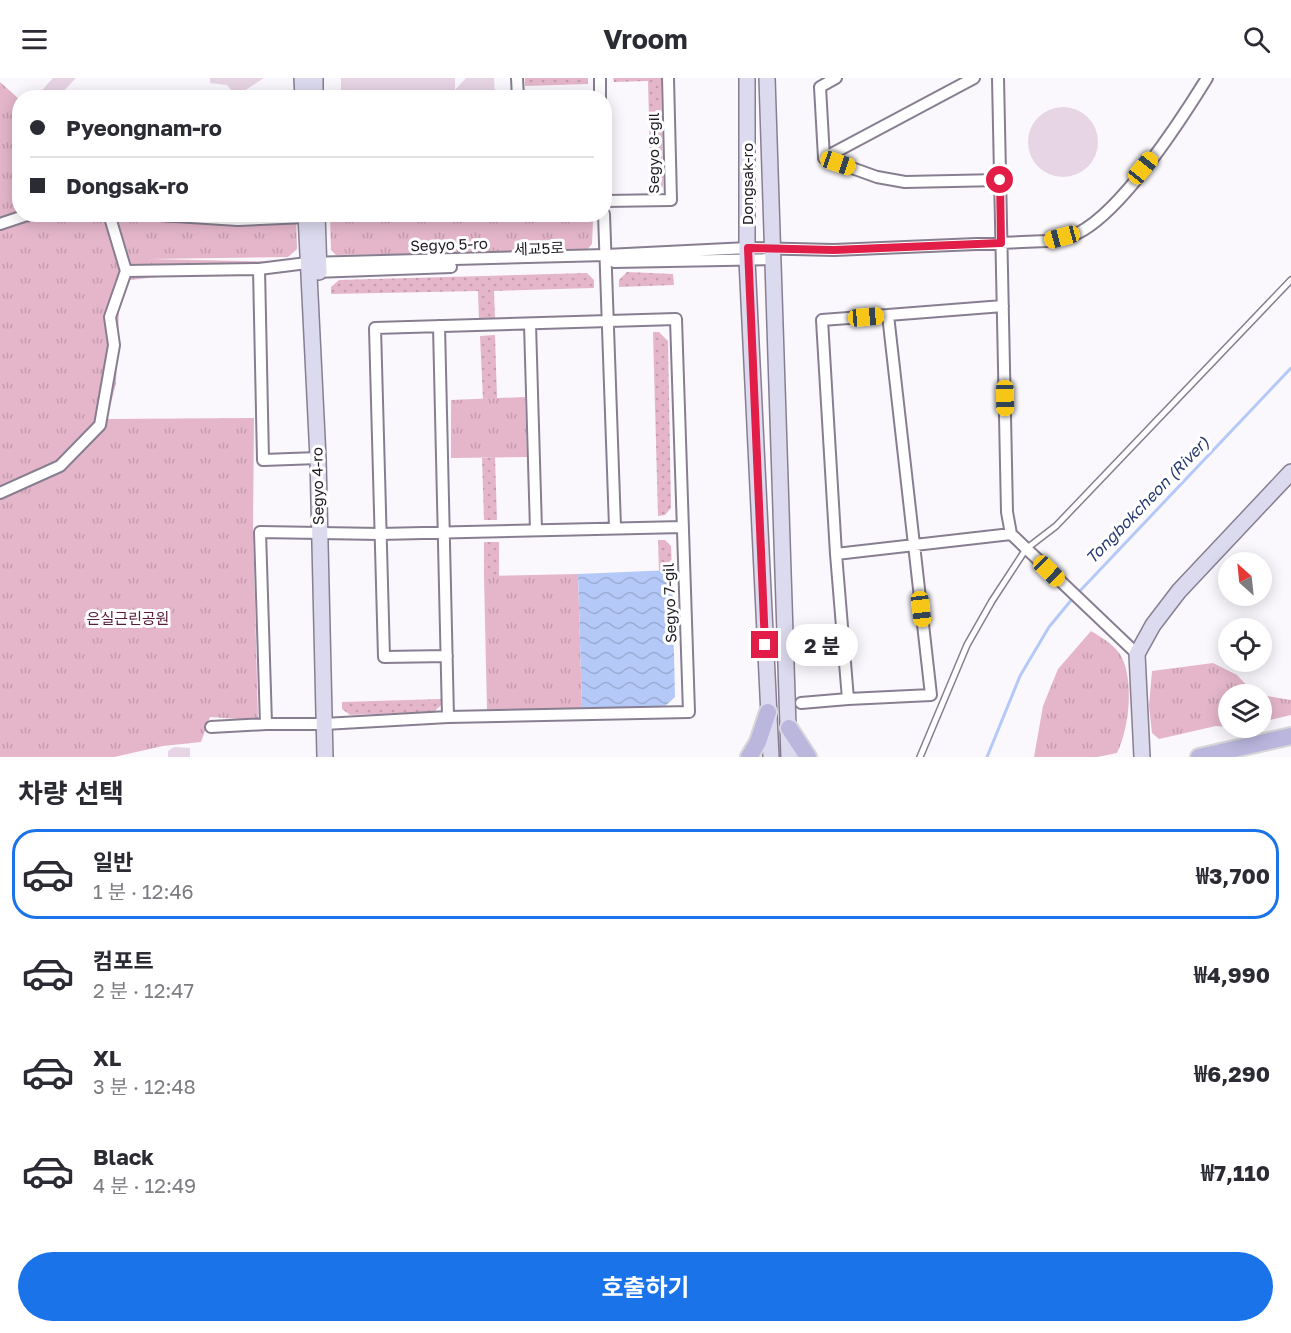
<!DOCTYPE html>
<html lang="ko">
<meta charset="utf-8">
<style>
:root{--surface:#fff;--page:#f2f2f3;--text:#2b2b33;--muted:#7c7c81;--line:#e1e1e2;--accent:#1a73e8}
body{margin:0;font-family:"Golos Text","Noto Sans KR",sans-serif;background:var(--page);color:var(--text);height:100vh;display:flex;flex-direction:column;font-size:22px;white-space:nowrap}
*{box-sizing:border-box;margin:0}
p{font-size:20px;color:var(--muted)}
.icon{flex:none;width:33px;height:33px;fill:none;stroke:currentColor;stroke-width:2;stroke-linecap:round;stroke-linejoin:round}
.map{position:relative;height:679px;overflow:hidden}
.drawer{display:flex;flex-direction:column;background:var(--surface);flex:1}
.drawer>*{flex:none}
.hud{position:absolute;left:12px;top:12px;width:600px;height:132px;border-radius:24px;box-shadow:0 3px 15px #0003;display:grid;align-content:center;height:132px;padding:0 18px;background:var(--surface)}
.needle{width:39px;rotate:333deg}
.tools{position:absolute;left:1218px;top:474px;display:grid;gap:12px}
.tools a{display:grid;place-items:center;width:54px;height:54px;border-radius:50%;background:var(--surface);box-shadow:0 3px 15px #0003;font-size:30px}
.end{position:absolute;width:27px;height:27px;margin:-14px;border:8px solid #e11d48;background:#fff;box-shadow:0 0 0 3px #fff}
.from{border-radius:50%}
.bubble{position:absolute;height:42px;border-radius:21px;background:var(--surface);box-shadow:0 3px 15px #0003;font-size:20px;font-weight:700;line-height:42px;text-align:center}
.car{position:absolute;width:18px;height:36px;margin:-18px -9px;border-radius:8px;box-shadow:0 0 4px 2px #0007;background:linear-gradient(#f5c518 24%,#345 0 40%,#f5c518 0 76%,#345 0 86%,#f5c518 0)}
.hud b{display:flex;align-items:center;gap:21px;height:57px;font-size:22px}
.hud b+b{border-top:2px solid var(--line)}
.hud i{width:15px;height:15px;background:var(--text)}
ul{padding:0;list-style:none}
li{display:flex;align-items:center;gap:18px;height:90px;margin:0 12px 9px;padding:0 6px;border:3px solid transparent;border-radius:24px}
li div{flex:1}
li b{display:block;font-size:22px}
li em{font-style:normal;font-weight:700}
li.active{border-color:var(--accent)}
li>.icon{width:54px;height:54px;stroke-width:1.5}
h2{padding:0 18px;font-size:27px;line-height:72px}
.primary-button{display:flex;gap:12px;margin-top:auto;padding:12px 18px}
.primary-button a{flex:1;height:69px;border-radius:36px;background:var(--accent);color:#fff;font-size:24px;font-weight:700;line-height:69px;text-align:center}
header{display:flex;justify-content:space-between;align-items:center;height:78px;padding:0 18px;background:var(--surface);font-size:27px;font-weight:700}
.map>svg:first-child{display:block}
</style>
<header><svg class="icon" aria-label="menu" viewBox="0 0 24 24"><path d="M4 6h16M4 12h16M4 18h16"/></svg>Vroom<svg class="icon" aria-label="search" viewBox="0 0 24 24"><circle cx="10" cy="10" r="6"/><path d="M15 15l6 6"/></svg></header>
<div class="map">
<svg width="1291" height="679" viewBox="0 0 1291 679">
<defs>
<pattern id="grass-dots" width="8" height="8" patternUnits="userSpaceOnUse" patternTransform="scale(1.5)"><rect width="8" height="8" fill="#e5b6ca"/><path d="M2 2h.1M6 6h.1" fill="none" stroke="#c49cad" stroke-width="1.8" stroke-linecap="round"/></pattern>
<pattern id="park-tufts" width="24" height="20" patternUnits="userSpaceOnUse" patternTransform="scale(1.5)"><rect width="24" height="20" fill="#e5b6ca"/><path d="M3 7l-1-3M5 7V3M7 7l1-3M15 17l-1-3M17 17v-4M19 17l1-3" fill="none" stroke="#c49cad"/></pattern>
<pattern id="water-waves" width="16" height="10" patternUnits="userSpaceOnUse" patternTransform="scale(1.5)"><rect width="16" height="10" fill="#b5c9f8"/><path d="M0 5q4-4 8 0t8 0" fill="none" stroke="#9bacd4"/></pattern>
</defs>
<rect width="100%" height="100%" fill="#faf8fc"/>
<path fill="url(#grass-dots)" d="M525,0H588V6L525,8Z
M613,0H661L663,108L656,116L651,117L648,3L614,4Z
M627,194L673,196L674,207L619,209V202Z
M587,195L594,202V210L494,213L495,241H479L478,213L331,216V209L339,202Z
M653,254H659L668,263L671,430L665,437L658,438Z
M495,257L497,320L483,321L480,258Z
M495,379L497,442H484L482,380Z
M658,462H665L671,468L672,492L659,493Z
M484,464H499V498H484Z
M441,621V627L434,634L350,637L342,631V624Z"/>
<path fill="url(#park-tufts)" d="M0,4L19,21L20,136L296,137L297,171L288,179L149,181L295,184L130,202L119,233L116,305L107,341L254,340L253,451L258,642L210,639L201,664L163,668L114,679H0Z
M330,137H585L593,143L592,166L586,173L336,177L331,172Z
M525,319L527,379L451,380V322Z
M578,496L582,630L487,633L484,498Z
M1091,553C1101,559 1113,566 1120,576C1135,601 1129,651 1117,675L1097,679H1034L1043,628L1058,591Z
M1213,585L1237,597L1254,615L1261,616H1228V649L1216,648L1159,661L1152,655L1149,628L1152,593Z
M1262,617L1291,622V637L1262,644Z"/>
<path fill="url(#water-waves)" d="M672,492L675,619L665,628L582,630L578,496Z"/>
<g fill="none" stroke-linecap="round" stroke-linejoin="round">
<path stroke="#b5c9f8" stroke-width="3" d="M1078,515L1291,290
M987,679L1020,598L1049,549L1073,520"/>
</g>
<path fill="#e7d4e5" d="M53,0H76L57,20H35Z
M210,0H264L236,18L227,7L210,5Z
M341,0H455V12L466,0H494L495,18L344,20V15H341Z
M1028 64a35 35 0 1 1 70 0a35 35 0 1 1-70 0Z
M174,669L190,670V679H168V673Z"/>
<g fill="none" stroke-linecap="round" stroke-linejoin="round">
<defs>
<path id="lane" d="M920,679L967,567L992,523L1026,471L1056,448L1291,202"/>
<path id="street" d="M517,0L518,20
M600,0V20
M998,0L1007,434L1011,456L1137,576
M824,80L877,99L905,104L1000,102
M824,80L974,0
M824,80L820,9L836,0
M604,123L671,122L668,0
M109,136L126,193
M143,136L238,142L306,139
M604,136L615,449
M0,146L30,136
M614,184L772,181
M314,194L451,189
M888,237L1003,228
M530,246L536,452
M439,248L448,639
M318,380L263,382L259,191L307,185L606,177L748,170L834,172L1047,163C1057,161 1069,159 1078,155C1122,133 1181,42 1207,0
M0,415L60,388L100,347L114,267L110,239L126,193L259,191
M836,476L822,242L888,237L931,617L848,621
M447,578L384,579L375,250L676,241L689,634L448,639L324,646H266L260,454L380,456L683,449
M801,625L848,621L836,476L1011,456
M211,649L266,646"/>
<path id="secondary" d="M302,0L303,20
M315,0V20
M747,0V182L771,679
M767,0L789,679
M306,136L318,380L325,679
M317,136L319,194
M1142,679L1137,576L1153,547L1179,513L1291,394"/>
<path id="primary" d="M789,650L808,679
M749,679L758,664L768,634
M1199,679L1291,658"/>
</defs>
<use href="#lane" stroke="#887e91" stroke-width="8"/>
<use href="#street" stroke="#887e91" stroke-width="14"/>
<use href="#secondary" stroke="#887e91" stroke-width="18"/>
<use href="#primary" stroke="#d7d6d7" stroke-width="20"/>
<use href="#lane" stroke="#fff" stroke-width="5"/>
<use href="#street" stroke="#fff" stroke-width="10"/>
<use href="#secondary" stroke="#dcdaee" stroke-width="15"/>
<use href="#primary" stroke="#bab6de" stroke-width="16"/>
</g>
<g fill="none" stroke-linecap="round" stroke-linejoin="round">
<path stroke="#e11d48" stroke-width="8" d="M765,567L748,170L834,172L1001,165L1000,102"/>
</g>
<g text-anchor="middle" stroke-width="6" stroke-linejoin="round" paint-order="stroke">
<g font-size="15" fill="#1f1b23" stroke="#fff">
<text transform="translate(654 75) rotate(-90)" y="5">Segyo 8-gil</text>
<text transform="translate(748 106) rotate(-90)" y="5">Dongsak-ro</text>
<text transform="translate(449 167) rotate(-2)" y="5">Segyo 5-ro</text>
<text transform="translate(539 171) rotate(-2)" y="5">세교5로</text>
<text transform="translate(318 408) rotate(-91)" y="5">Segyo 4-ro</text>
<text transform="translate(670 525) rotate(-92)" y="5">Segyo 7-gil</text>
</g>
<g font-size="15" fill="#58193b" stroke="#fff">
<text x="128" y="546">은실근린공원</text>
</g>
<g font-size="16" font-style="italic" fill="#253870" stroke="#fff">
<text transform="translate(1147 422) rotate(-46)" y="6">Tongbokcheon (River)</text>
</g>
</g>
</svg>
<div class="tools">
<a><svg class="needle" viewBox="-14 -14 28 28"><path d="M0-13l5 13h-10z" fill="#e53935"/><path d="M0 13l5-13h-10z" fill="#7c7c81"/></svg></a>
<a><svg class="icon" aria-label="locate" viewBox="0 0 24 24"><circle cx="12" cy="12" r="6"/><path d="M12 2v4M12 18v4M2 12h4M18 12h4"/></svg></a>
<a><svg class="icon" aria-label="layers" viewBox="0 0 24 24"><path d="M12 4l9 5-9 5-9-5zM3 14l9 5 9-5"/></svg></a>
</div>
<i class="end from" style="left:1000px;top:102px"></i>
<i class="end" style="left:765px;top:567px"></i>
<div class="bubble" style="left:786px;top:546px;width:72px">2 분</div>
<i class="car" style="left:838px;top:85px;rotate:109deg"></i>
<i class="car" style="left:1143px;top:90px;rotate:39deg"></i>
<i class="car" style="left:1062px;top:159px;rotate:255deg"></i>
<i class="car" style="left:866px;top:239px;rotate:85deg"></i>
<i class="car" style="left:1005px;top:320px;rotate:179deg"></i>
<i class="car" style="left:1049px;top:493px;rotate:134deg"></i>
<i class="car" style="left:921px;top:531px;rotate:173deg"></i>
<div class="hud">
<b><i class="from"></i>Pyeongnam-ro</b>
<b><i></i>Dongsak-ro</b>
</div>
</div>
<section class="drawer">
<h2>차량 선택</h2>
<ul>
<li class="active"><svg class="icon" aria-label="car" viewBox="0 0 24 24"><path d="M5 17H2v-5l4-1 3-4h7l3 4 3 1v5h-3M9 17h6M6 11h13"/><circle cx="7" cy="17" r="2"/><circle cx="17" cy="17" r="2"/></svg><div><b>일반</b><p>1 분 · 12:46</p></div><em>₩3,700</em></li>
<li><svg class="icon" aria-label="car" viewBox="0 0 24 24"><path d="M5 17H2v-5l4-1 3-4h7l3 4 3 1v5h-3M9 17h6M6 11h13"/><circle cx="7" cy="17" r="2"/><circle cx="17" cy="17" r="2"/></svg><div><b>컴포트</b><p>2 분 · 12:47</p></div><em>₩4,990</em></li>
<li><svg class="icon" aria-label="car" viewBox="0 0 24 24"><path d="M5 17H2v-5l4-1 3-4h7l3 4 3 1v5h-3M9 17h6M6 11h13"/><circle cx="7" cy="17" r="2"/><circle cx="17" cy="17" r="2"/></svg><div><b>XL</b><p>3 분 · 12:48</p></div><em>₩6,290</em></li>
<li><svg class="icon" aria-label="car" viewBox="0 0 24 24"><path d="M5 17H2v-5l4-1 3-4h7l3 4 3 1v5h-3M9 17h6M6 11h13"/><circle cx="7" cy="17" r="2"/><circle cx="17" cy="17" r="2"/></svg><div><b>Black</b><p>4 분 · 12:49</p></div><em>₩7,110</em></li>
</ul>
<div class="primary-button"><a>호출하기</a></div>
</section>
